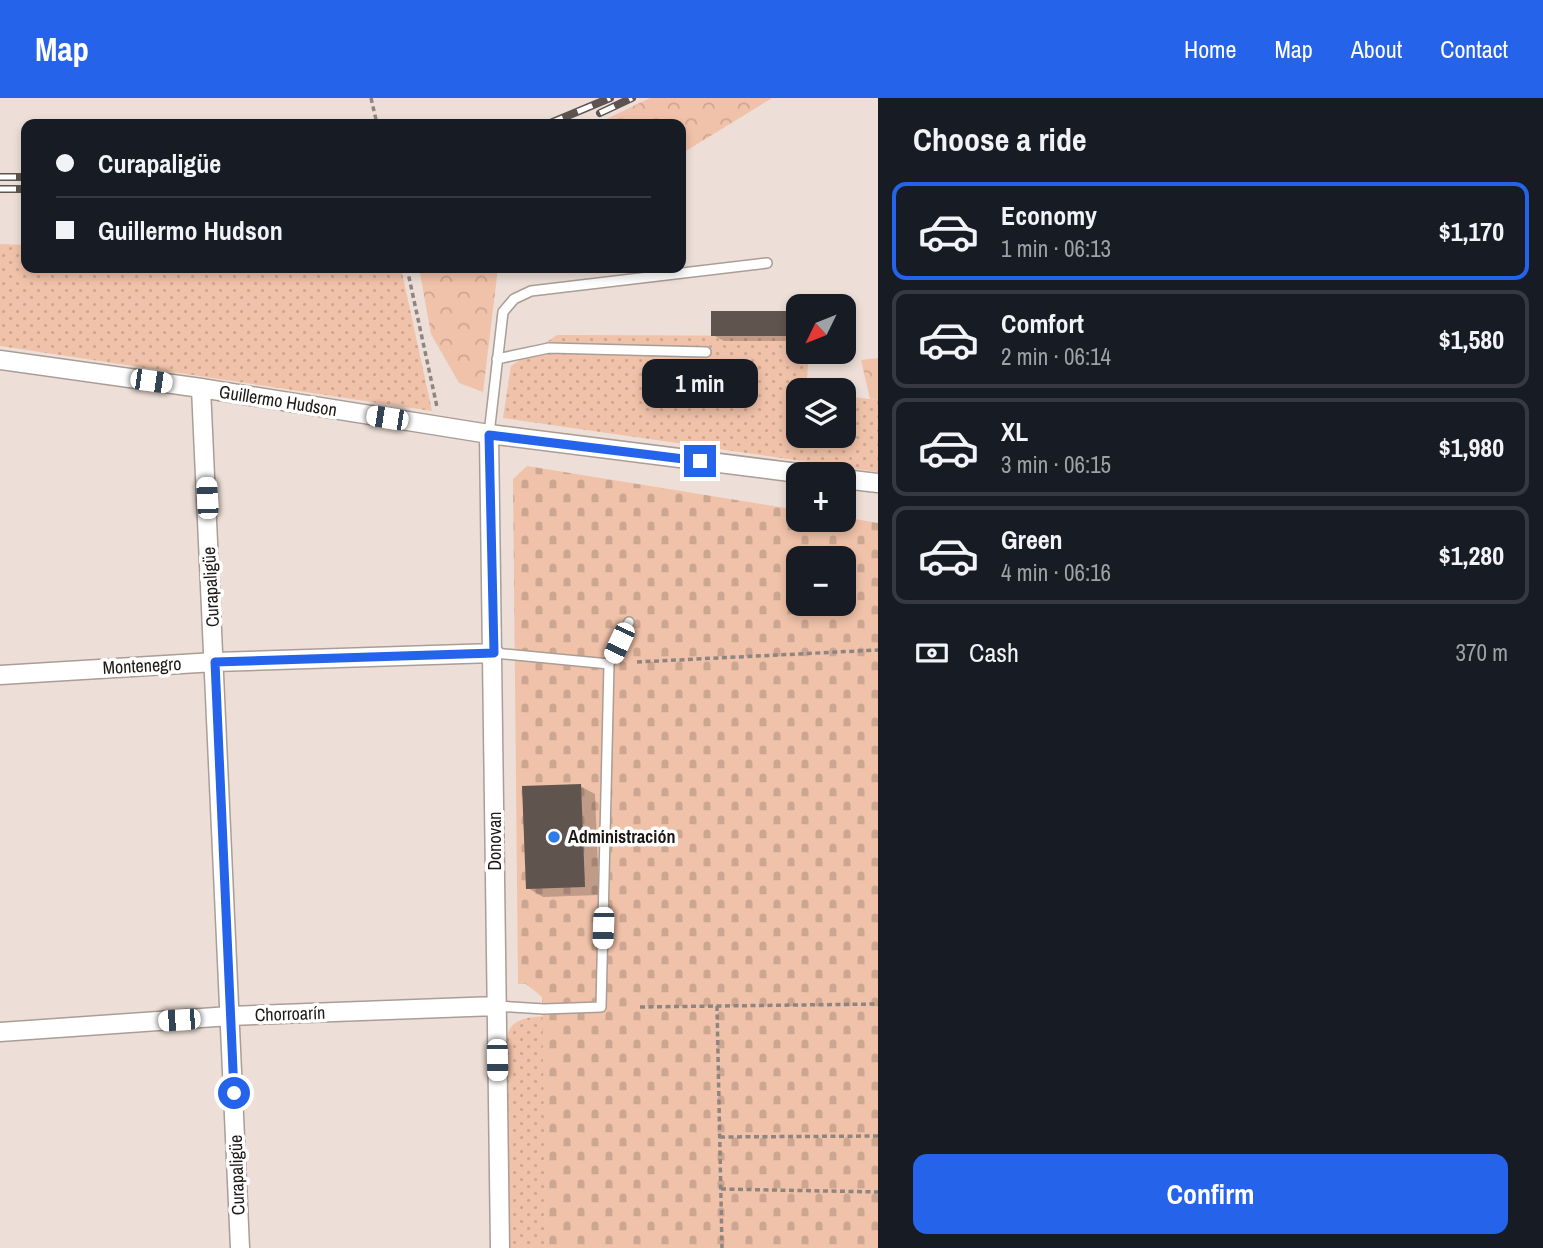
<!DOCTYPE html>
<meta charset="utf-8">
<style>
:root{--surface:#171b24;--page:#20242c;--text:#f1f3f6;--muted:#9ea1a6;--line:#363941;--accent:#2563eb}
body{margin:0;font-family:"Archivo Narrow",sans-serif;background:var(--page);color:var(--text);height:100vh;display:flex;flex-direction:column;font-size:26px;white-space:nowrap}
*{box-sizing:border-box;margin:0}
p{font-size:23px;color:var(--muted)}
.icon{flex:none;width:38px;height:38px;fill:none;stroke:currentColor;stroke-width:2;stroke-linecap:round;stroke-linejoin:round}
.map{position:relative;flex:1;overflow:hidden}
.side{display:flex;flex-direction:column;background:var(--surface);width:665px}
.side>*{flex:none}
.banner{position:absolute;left:21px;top:21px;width:665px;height:154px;border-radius:14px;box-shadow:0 4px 10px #0003;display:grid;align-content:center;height:154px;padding:0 35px;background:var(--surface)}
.needle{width:46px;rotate:227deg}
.tools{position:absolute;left:786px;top:196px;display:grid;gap:14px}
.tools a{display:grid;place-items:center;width:70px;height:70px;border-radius:14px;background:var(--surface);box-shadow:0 4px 10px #0003;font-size:35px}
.end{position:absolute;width:32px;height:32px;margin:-16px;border:9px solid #2563eb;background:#fff;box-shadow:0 0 0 4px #fff}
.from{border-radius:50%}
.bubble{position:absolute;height:49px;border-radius:14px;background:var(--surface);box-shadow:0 4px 10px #0003;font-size:23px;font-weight:800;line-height:49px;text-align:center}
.car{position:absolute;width:21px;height:42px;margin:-21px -10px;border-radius:9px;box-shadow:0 0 5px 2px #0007;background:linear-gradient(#fff 24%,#345 0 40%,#fff 0 76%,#345 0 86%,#fff 0)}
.banner b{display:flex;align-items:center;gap:24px;height:66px;font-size:26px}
.banner b+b{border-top:2px solid var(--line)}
.banner i{width:18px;height:18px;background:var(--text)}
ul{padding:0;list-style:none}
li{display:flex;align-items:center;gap:21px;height:98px;margin:0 14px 10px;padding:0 21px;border:4px solid var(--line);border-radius:14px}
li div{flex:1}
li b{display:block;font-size:26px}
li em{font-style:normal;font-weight:800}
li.selected{border-color:var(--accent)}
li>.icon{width:63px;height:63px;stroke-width:1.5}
h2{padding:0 35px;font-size:32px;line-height:84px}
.pay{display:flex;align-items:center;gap:18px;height:77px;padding:0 35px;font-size:26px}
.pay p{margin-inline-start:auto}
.cta{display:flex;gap:14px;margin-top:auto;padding:14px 35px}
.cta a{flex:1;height:80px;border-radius:14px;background:var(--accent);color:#fff;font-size:28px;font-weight:800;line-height:80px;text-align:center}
header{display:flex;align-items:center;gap:42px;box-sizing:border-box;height:98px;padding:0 35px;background:var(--accent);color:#fff}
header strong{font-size:33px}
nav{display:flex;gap:38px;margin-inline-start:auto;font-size:24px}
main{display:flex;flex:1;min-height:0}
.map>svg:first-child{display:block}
</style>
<header>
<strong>Map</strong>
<nav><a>Home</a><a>Map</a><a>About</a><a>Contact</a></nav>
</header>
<main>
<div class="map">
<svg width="878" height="1150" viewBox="0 0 878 1150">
<defs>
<pattern id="grass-dots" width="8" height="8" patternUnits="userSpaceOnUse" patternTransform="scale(1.75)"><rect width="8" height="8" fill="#f0c2a9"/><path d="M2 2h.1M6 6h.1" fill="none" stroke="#cda691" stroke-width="1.8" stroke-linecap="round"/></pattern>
<pattern id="forest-crowns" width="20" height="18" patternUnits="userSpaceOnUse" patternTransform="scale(1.75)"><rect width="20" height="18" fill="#f0c2a9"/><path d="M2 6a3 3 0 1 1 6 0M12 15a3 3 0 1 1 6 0" fill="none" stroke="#cda691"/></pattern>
<pattern id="cemetery-stones" width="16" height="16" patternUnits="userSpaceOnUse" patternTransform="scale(1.75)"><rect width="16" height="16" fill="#f0c2a9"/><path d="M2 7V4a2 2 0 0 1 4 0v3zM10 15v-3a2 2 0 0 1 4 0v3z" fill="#cda691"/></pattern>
</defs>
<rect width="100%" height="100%" fill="#eddfd7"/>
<path fill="url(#grass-dots)" d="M0,146L26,147V170H401L432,313L0,248Z
M557,237L798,238V254H809L806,292H798V338H844V298L878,302V374L503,320L511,268Z
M544,918L546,1150H508L506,942C510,921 524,920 544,918Z"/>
<path fill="url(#forest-crowns)" d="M650,0H772L681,56V26H596Z
M419,170H498L483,294L459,285L431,236Z
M878,260V302L870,301L861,262Z"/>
<path fill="url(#cemetery-stones)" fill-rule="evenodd" d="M527,368L798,412V422L844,419L878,425V1150H546L542,899L526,886H518L513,381ZM798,460H844V506H798Z"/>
<path fill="#0003" d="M798,215V243H724L713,237Z
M580,688L595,696L599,797L543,799L528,790Z"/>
<path fill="#60544e" d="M711,213H798V238H711Z
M581,686L585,789L526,791L522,688Z"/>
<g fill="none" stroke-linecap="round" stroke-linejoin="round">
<defs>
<path id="lane" d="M497,261L549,250L706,254
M489,336L503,214L514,201L531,193L767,165
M494,555L609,566
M496,908L544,911L601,909L609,566L629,524"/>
<path id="street" d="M0,262L201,290L489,336L806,376
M201,290L240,1150
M489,336L500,1150
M844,381L878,385
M0,577L215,564L494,555
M0,934L230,918L496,908"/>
</defs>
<use href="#lane" stroke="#aa9d95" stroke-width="12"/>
<use href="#street" stroke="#aa9d95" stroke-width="21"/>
<path stroke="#8f8580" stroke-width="3.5" stroke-dasharray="5 3.5" stroke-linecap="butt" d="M371,0L377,26
M407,170L437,309
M637,564L878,552
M717,908L722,1150
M640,909L878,906
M720,1039L878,1038
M721,1091L878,1094"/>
<use href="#lane" stroke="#fff" stroke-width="9"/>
<use href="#street" stroke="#fff" stroke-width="18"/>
<defs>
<path id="rail" d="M600,15L632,0
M548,26L610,0
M0,79H26
M0,91H26"/>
</defs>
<use href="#rail" stroke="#5c544f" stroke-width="8"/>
<use href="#rail" stroke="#fff" stroke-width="5" stroke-dasharray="16" stroke-linecap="butt"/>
</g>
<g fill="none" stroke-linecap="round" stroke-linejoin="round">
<path stroke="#2563eb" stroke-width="9" d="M234,995L215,564L494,555L489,337L700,363"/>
</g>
<circle fill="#2f7be7" stroke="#fff" stroke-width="2.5" cx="554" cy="739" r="7"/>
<g text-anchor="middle" stroke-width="7" stroke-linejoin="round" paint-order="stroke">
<g font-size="18" fill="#1d1815" stroke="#fff">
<text transform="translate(278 303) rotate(9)" y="6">Guillermo Hudson</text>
<text transform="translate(211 489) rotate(-93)" y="6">Curapaligüe</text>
<text transform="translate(142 568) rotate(-3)" y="6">Montenegro</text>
<text transform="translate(495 743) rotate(-90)" y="6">Donovan</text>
<text transform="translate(290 916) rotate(-2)" y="6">Chorroarín</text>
<text transform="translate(237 1077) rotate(-92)" y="6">Curapaligüe</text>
</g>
<g font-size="18" font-weight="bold" fill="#1d1815" stroke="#fff" text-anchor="start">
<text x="568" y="745">Administración</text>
</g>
</g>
</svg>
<div class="tools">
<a><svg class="needle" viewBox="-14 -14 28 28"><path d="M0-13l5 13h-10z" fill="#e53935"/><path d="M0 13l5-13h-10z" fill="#9ea1a6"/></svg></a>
<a><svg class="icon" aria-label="layers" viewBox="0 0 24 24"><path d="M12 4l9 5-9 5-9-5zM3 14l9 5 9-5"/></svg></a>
<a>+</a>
<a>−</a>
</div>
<i class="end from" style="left:234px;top:995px"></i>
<i class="end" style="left:700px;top:363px"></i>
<div class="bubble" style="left:642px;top:261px;width:116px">1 min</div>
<i class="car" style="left:151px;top:283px;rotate:98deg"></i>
<i class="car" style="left:387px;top:320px;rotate:279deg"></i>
<i class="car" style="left:207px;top:400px;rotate:357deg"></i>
<i class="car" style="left:619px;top:545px;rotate:205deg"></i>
<i class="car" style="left:603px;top:830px;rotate:182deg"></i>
<i class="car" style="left:179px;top:922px;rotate:266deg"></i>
<i class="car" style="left:497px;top:962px;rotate:179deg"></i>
<div class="banner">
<b><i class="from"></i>Curapaligüe</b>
<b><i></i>Guillermo Hudson</b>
</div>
</div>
<section class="side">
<h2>Choose a ride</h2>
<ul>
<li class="selected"><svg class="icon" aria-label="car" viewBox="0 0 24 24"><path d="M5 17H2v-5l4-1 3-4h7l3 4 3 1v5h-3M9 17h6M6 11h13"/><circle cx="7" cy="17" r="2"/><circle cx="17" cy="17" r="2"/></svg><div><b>Economy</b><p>1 min · 06:13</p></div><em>$1,170</em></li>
<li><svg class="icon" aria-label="car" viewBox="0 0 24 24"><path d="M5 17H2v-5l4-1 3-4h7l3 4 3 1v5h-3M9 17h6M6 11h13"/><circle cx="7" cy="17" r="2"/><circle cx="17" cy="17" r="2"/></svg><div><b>Comfort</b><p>2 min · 06:14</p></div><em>$1,580</em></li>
<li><svg class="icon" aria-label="car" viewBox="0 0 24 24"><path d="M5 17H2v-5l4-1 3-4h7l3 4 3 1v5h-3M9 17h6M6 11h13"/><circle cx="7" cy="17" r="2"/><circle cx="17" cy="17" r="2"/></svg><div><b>XL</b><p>3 min · 06:15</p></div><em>$1,980</em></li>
<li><svg class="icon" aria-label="car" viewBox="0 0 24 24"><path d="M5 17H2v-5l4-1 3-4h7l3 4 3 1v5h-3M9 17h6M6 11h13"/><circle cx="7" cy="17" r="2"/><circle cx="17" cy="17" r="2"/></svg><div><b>Green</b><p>4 min · 06:16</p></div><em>$1,280</em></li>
</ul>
<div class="pay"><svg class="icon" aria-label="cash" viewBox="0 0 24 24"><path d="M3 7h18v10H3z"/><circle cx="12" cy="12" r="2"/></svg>Cash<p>370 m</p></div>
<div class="cta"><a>Confirm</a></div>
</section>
</main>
